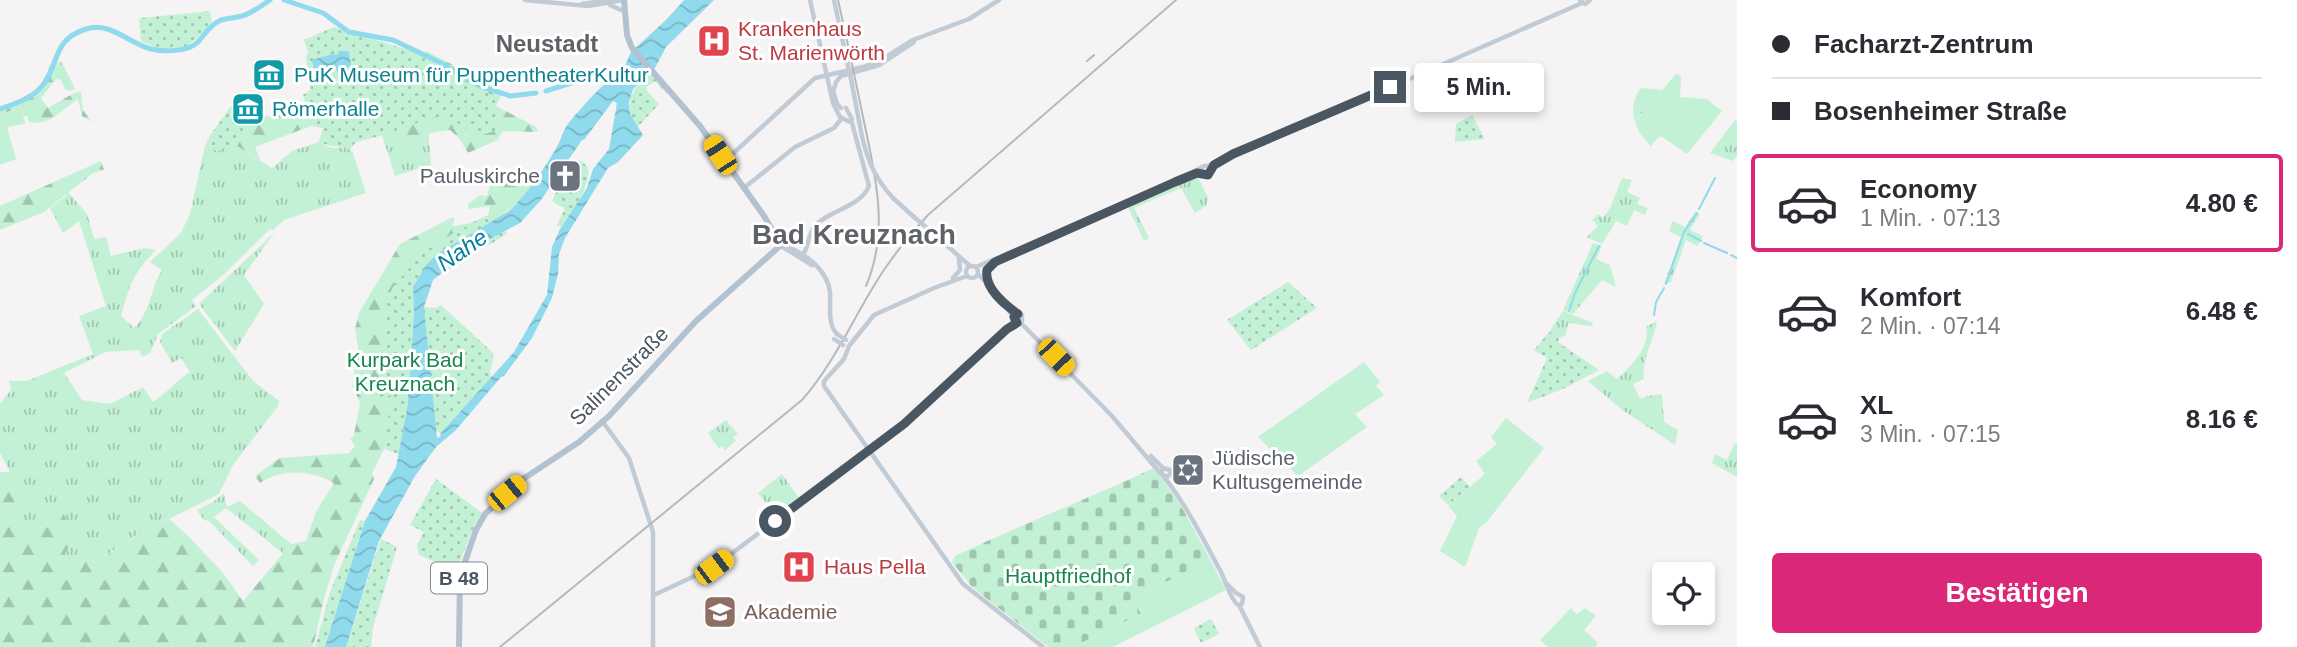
<!DOCTYPE html>
<html lang="de">
<meta charset="utf-8">
<style>
:root{--surface:#fff;--page:#f2f2f3;--text:#2b2b33;--muted:#7c7c81;--line:#e1e1e2;--accent:#db2777}
body{margin:0;font-family:Arial,sans-serif;background:var(--page);color:var(--text);height:100vh;display:flex;flex-direction:column;font-size:26px;white-space:nowrap}
*{box-sizing:border-box;margin:0}
p{font-size:23px;color:var(--muted)}
.icon{flex:none;width:38px;height:38px;fill:none;stroke:currentColor;stroke-width:2;stroke-linecap:round;stroke-linejoin:round}
.map{position:relative;flex:1;overflow:hidden}
.side{display:flex;flex-direction:column;background:var(--surface);width:560px}
.side>*{flex:none}
.top-card{display:grid;align-content:center;height:154px;padding:0 35px;background:var(--surface)}
.controls{position:absolute;left:1652px;top:562px;display:grid;gap:14px}
.controls a{display:grid;place-items:center;width:63px;height:63px;border-radius:7px;background:var(--surface);box-shadow:0 4px 10px #0003;font-size:35px}
.end{position:absolute;width:32px;height:32px;margin:-16px;border:9px solid #4a5661;background:#fff;box-shadow:0 0 0 4px #fff}
.from{border-radius:50%}
.bubble{position:absolute;height:49px;border-radius:7px;background:var(--surface);box-shadow:0 4px 10px #0003;font-size:23px;font-weight:700;line-height:49px;text-align:center}
.car{position:absolute;width:21px;height:42px;margin:-21px -10px;border-radius:9px;box-shadow:0 0 5px 2px #0007;background:linear-gradient(#f5c518 24%,#345 0 40%,#f5c518 0 76%,#345 0 86%,#f5c518 0)}
.top-card b{display:flex;align-items:center;gap:24px;height:66px;font-size:26px}
.top-card b+b{border-top:2px solid var(--line)}
.top-card i{width:18px;height:18px;background:var(--text)}
ul{padding:0;list-style:none}
li{display:flex;align-items:center;gap:21px;height:98px;margin:0 14px 10px;padding:0 21px;border:4px solid transparent;border-radius:7px}
li div{flex:1}
li b{display:block;font-size:26px}
li em{font-style:normal;font-weight:700}
li.selected{border-color:var(--accent)}
li>.icon{width:63px;height:63px;stroke-width:1.5}
.button{display:flex;gap:14px;margin-top:auto;padding:14px 35px}
.button a{flex:1;height:80px;border-radius:7px;background:var(--accent);color:#fff;font-size:28px;font-weight:700;line-height:80px;text-align:center}
main{display:flex;flex:1;min-height:0}
.map>svg:first-child{display:block}
</style>
<main>
<div class="map">
<svg width="1737" height="647" viewBox="0 0 1737 647">
<defs>
<pattern id="grass-tufts" width="24" height="20" patternUnits="userSpaceOnUse" patternTransform="scale(1.75)"><rect width="24" height="20" fill="#c3f1d5"/><path d="M3 7l-1-3M5 7V3M7 7l1-3M15 17l-1-3M17 17v-4M19 17l1-3" fill="none" stroke="#a0c6b0"/></pattern>
<pattern id="forest-firs" width="22" height="20" patternUnits="userSpaceOnUse" patternTransform="scale(1.75)"><rect width="22" height="20" fill="#c3f1d5"/><path d="M5 1l3.5 6h-7zM16 11l3.5 6h-7z" fill="#a0c6b0"/></pattern>
<pattern id="cemetery-stones" width="16" height="16" patternUnits="userSpaceOnUse" patternTransform="scale(1.75)"><rect width="16" height="16" fill="#c3f1d5"/><path d="M2 7V4a2 2 0 0 1 4 0v3zM10 15v-3a2 2 0 0 1 4 0v3z" fill="#a0c6b0"/></pattern>
<pattern id="park-dots" width="8" height="8" patternUnits="userSpaceOnUse" patternTransform="scale(1.75)"><rect width="8" height="8" fill="#c3f1d5"/><path d="M2 2h.1M6 6h.1" fill="none" stroke="#a0c6b0" stroke-width="1.8" stroke-linecap="round"/></pattern>
<pattern id="water-waves" width="16" height="10" patternUnits="userSpaceOnUse" patternTransform="scale(1.75)"><rect width="16" height="10" fill="#90daee"/><path d="M0 5q4-4 8 0t8 0" fill="none" stroke="#78b4c4"/></pattern>
</defs>
<rect width="100%" height="100%" fill="#f5f3f3"/>
<path fill="url(#grass-tufts)" d="M1641,88L1663,90L1635,121L1656,140L1651,146C1634,130 1626,108 1641,88Z
M1735,120L1737,122V156L1733,161L1710,153Z
M387,134L412,142L429,141L431,165L395,176L382,135Z
M319,142C323,144 329,148 334,148C343,148 347,145 353,153L366,193L284,220L273,230L270,229L224,274L192,300L196,306L158,334L150,353L142,357L139,350L105,352L64,373L82,400L110,404L143,387L153,402C167,393 176,381 190,372L181,358L172,363L160,342L162,334L198,309L253,381L279,401L278,406L233,465L219,494L169,519L153,524L105,556L71,565L65,553L76,536L63,514L27,535L14,507L16,472H10L0,453V404L11,390L9,381H27L93,354L79,316L106,306L79,221L63,233L50,208L66,196L68,192L87,214L94,239L106,237L111,256L144,248L156,250C133,273 130,285 121,316L134,328C151,312 150,289 162,270L150,262L181,233L190,214L205,146L218,151L232,143L272,168L292,151Z
M1197,175L1208,198L1206,206L1195,213L1181,188L1134,208L1149,238L1144,241L1128,207Z
M1622,178L1632,180L1627,192L1640,198L1637,204L1648,208L1645,215L1634,210L1627,226L1616,221L1602,244L1587,237L1598,226L1592,220L1598,214L1603,218L1610,208Z
M1695,212L1700,214L1690,230L1703,236L1697,246L1686,240L1671,282L1664,284L1681,237L1669,231L1673,221L1685,227Z
M275,232L244,275L264,304L235,351L199,304Z
M1593,243L1602,246L1596,259L1610,265L1616,287L1602,280L1573,314L1563,310Z
M1563,311L1591,322L1593,324L1592,326L1568,323L1566,335L1559,338L1549,332Z
M1657,321C1654,340 1641,360 1644,379L1633,384L1640,399L1648,396L1662,394L1664,422L1678,430L1675,445L1621,409L1588,381L1607,371L1617,379C1631,366 1651,346 1646,327Z
M726,420L738,434L733,437L736,441L725,450L722,446L719,449L708,433Z
M1737,443V477L1712,463L1715,454L1727,460L1734,444Z
M782,474L799,498L776,515L758,493Z
M224,493L227,507L240,501L291,544L284,554L226,508L214,517L259,560L253,566L209,521L204,520L197,510L213,502Z"/>
<path fill="url(#forest-firs)" d="M426,51L503,91L496,106L536,127L538,132L503,131L497,140L468,153L459,138L450,130L429,133V141L412,142L387,134L356,142L350,149C337,145 333,148 319,142L323,128L311,126L255,147L260,160L232,143L241,130L258,115C276,119 291,114 306,104L303,95L311,90L399,71Z
M61,61L75,89L70,91L65,89L61,80L56,79L41,98L48,108L74,93L81,92L83,110L92,122L82,116L78,99C62,109 51,126 29,122L27,116H24L22,108L0,114V108C21,99 45,90 49,66Z
M101,161L104,170L93,173L44,212L0,230V206Z
M507,169L532,185C510,217 471,234 437,254L385,447L372,473L374,479L335,563L325,595L313,647H0V472H17L14,507L27,535L63,513L76,536L65,553L71,565L106,556L153,524L169,519L188,536L223,573L243,601L291,544L306,541L316,512L334,483C312,470 281,468 260,483L255,476L280,458L349,453L355,446L350,439L354,435L360,402L352,386L358,347L355,328L360,311L400,244L453,217L455,219L452,225L454,226L471,223L488,215L490,206L468,209V204L480,195L487,196L489,188L501,171L504,172Z"/>
<path fill="url(#cemetery-stones)" d="M1154,468L1180,504L1210,559L1134,599L1141,614L1073,647H1048L972,587L952,562L955,556C1020,525 1088,499 1154,468Z"/>
<path fill="url(#park-dots)" d="M210,11L212,22C205,29 199,37 191,43C178,52 154,49 141,41L139,20L141,18Z
M334,27L408,50L438,64L462,82L500,98L496,106L497,130L482,135L471,132L450,118L437,116L387,134L356,142L350,149C337,145 333,148 319,142L323,128L312,126L303,95L311,91L306,58L308,52L304,40Z
M650,72L669,92L667,94L655,81L646,87L647,91L659,104L637,128C623,105 631,88 650,72Z
M233,103L251,120L232,143L218,151L205,146L209,137Z
M1472,115L1485,139L1455,142L1456,124Z
M580,160L588,167C591,189 572,209 561,227L557,225L565,209L552,201L557,190H565L577,169Z
M495,214L507,234L432,280L425,297L424,307L435,308L441,305L491,351L494,356L490,372L492,377L440,434L437,430L399,454L385,449L391,395L379,397L377,390L385,387L381,377L382,369L388,297L393,287L426,249L435,247L458,229L475,225Z
M1288,282L1317,308L1251,350L1227,320Z
M1549,332L1559,338L1558,342L1599,370L1565,388L1527,403L1547,358L1534,350Z
M1461,477L1470,487L1448,505L1439,496Z
M436,479L482,513L475,524L456,571L419,555L417,545L424,532L410,525Z
M360,520L365,521L327,643L325,647H315L330,592Z
M381,539L397,547L373,627L371,647H346Z
M1211,619L1219,634L1201,643L1194,628Z"/>
<path fill="#c3f1d5" d="M1676,74L1681,76L1680,97L1707,99L1722,111L1687,154L1661,136L1656,140L1635,122Z
M22,108L25,124L7,127L16,159L0,165V114Z
M1364,362L1380,382L1376,386L1384,395L1355,414L1367,427L1298,476L1258,437Z
M1506,418L1544,448L1486,523L1479,528L1465,567L1440,551L1457,516L1448,506L1485,474L1476,461L1497,444L1491,437Z
M1210,559L1226,590L1113,647H1073L1141,614L1133,599Z
M1571,608L1577,614L1585,608L1596,616L1584,630L1598,643L1595,647H1548L1540,640Z"/>
<path fill="url(#water-waves)" fill-rule="evenodd" d="M684,0H714L666,47L655,68L633,89L629,102L630,114L643,135L618,162L608,168L565,238L559,254L558,274L552,298L532,338L504,376L501,377L456,430L436,447L415,476L379,541L346,647H325L365,521L396,467L408,404L414,314L413,287L426,265L437,254L509,211C529,192 544,169 558,145C561,139 563,131 567,125C576,114 609,75 622,72L631,52L666,20ZM613,101L617,103L609,149L593,169L587,188L560,229L552,247L547,295L514,352L440,434L441,436L437,438L424,307L433,280L471,249L520,223L541,200L582,140H584Z
M339,51H349L351,66L338,72L335,69L315,74L312,60L332,54L337,55Z"/>
<g fill="none" stroke-linecap="round" stroke-linejoin="round">
<path stroke="#90daee" stroke-width="2" d="M1699,209L1715,178
M1688,234L1701,241
M1704,243L1727,253
M1731,255L1737,258
M1666,284L1684,232L1697,213
M1569,311L1575,293L1599,246
M1654,315L1656,302L1664,288"/>
<path stroke="#90daee" stroke-width="5" d="M284,0L323,13L349,32L393,40L439,62L480,86L510,96L536,93
M546,91C563,86 601,71 617,81
M0,109C17,103 35,98 45,82C59,61 54,39 86,29C110,21 130,44 151,49C164,52 188,52 198,42C205,34 210,25 221,20C228,18 235,18 242,16C252,13 261,6 270,0"/>
<path stroke="#c1cbd6" stroke-width="4.5" d="M525,0L588,6L623,0
M834,0L848,66
M1580,0L1585,4L1590,0
M582,4L608,0
M610,5L621,10
M851,79L859,121
M833,91L837,104L841,108
M833,92L836,82L841,76L879,65L914,42
M846,108L852,119
M725,161L815,78L863,67L881,60L913,40L969,19L999,0
M1190,176L1200,173L1208,175L1211,171L1209,167
M1175,182L1204,166H1208L1218,160L1307,124L1582,3
M744,188L795,147L834,128L842,118
M893,198L914,217
M927,228L970,266
M781,245C802,251 827,268 830,292C831,305 827,324 837,334
M781,246L812,265
M801,258C809,249 807,237 814,227C828,210 860,208 869,186L852,123L840,117L833,103L810,0
M966 272a6 6 0 1 1 12 0a6 6 0 1 1-12 0Z
M976,267L1178,181
M978,274L1004,302L1022,315V321H1015L1004,302
M967,276L934,288L874,315L849,346L844,359L824,381V386L963,584L1043,647
M953,278L960,270L959,258
M987,281V270L995,262
M1020,322L1112,416L1161,474
M603,422L629,458L653,532V647
M1151,456L1163,468L1170,470V474L1167,477L1161,474L1163,468
M1164,477C1187,506 1203,539 1221,572C1226,582 1230,599 1238,605L1242,604L1243,597L1236,593L1226,583
M654,595L714,567L903,424L941,391L1014,320
M1239,605L1260,647"/>
<path stroke="#b3c2d1" stroke-width="6" d="M459,647L460,576L476,530L485,514L523,479L579,442L609,416L696,321L781,245L764,216L700,126L632,48L627,35L624,0"/>
<path stroke="#b5b8bd" stroke-width="2" d="M838,0C847,39 855,78 863,117C875,174 890,230 866,286
M1087,61L1094,55
M500,647L802,400C832,366 851,323 875,284C890,259 908,237 928,215L1176,0"/>
<path stroke="#c1cbd6" stroke-width="4.5" d="M848,66L851,79
M859,121C864,151 872,176 893,198
M914,217L927,228
M837,334L846,340
M834,339L843,345"/>
</g>
<g fill="none" stroke-linecap="round" stroke-linejoin="round">
<path stroke="#4a5661" stroke-width="9" d="M775,521L904,424L1007,329L1017,323L1014,317L1018,314C1004,304 984,288 987,270L995,262L1175,182L1197,173L1208,175L1214,165L1233,154L1390,87"/>
</g>
<defs>
<symbol id="hospital-square" viewBox="-11 -11 22 22"><rect x="-9" y="-9" width="18" height="18" rx="4" fill="#e0444e" stroke="#fff"/><path d="M-5-5h3v3.5h4V-5h3V5h-3V1.5h-4V5h-3Z" fill="#fff"/></symbol>
<symbol id="museum-square" viewBox="-11 -11 22 22"><rect x="-9" y="-9" width="18" height="18" rx="4" fill="#0f9aa8" stroke="#fff"/><path d="M0-6L6-3V-2H-6V-3ZM-5-1h2V3h-2ZM-1-1h2V3h-2ZM3-1h2V3H3ZM-6 4H6V6H-6Z" fill="#fff"/></symbol>
<symbol id="church-square" viewBox="-11 -11 22 22"><rect x="-9" y="-9" width="18" height="18" rx="4" fill="#6b7280" stroke="#fff"/><path d="M-1.2-6h2.4v3.5h3.3v2.4h-3.3V6h-2.4V-.1h-3.3v-2.4h3.3Z" fill="#fff"/></symbol>
<symbol id="synagogue-square" viewBox="-11 -11 22 22"><rect x="-9" y="-9" width="18" height="18" rx="4" fill="#6b7280" stroke="#fff"/><path d="M0-6.5L5.6 3.2H-5.6ZM0 6.5L5.6-3.2H-5.6Z" fill="#fff"/></symbol>
<symbol id="university-square" viewBox="-11 -11 22 22"><rect x="-9" y="-9" width="18" height="18" rx="4" fill="#8d6e63" stroke="#fff"/><path d="M0-5L7-2L0 1L-7-2ZM-4 1L0 2.5L4 1V4Q0 6-4 4Z" fill="#fff"/></symbol>
</defs>
<g fill-rule="evenodd">
<use href="#hospital-square" x="695" y="22" width="38" height="38"/>
<use href="#museum-square" x="250" y="56" width="38" height="38"/>
<use href="#museum-square" x="229" y="90" width="38" height="38"/>
<use href="#church-square" x="546" y="157" width="38" height="38"/>
<use href="#synagogue-square" x="1169" y="451" width="38" height="38"/>
<use href="#hospital-square" x="780" y="548" width="38" height="38"/>
<use href="#university-square" x="701" y="593" width="38" height="38"/>
</g>
<g text-anchor="middle" stroke-width="6" stroke-linejoin="round" paint-order="stroke">
<rect fill="#fff" stroke="#808990" stroke-width="2" x="431" y="562.5" width="56" height="31" rx="5"/>
<g font-size="19" font-weight="bold" fill="#4a5661">
<text x="459" y="585">B 48</text>
</g>
<g font-size="21" fill="#be3a42" stroke="#fff" text-anchor="start">
<text x="738" y="36">Krankenhaus<tspan x="738" dy="24">St. Marienwörth</tspan></text>
<text x="824" y="574">Haus Pella</text>
</g>
<g font-size="21" fill="#0d838f" stroke="#fff" text-anchor="start">
<text x="294" y="82">PuK Museum für PuppentheaterKultur</text>
<text x="272" y="116">Römerhalle</text>
</g>
<g font-size="21" fill="#5b616d" stroke="#fff" text-anchor="end">
<text x="540" y="183">Pauluskirche</text>
<text x="1212" y="465" text-anchor="start">Jüdische<tspan x="1212" dy="24">Kultusgemeinde</tspan></text>
</g>
<g font-size="21" fill="#17864f" stroke="#fff">
<text x="405" y="367">Kurpark Bad<tspan x="405" dy="24">Kreuznach</tspan></text>
<text x="1068" y="583">Hauptfriedhof</text>
</g>
<g font-size="21" fill="#4a5661" stroke="#fff">
<text transform="translate(619 376) rotate(-45)" y="7">Salinenstraße</text>
</g>
<g font-size="21" fill="#785e54" stroke="#fff" text-anchor="start">
<text x="744" y="619">Akademie</text>
</g>
<g font-size="23" font-style="italic" fill="#0c7c9b" stroke="#fff">
<text transform="translate(462 250) rotate(-35)" y="8">Nahe</text>
</g>
<g font-size="24" font-weight="bold" fill="#5f6368" stroke="#fff">
<text x="547" y="52">Neustadt</text>
</g>
<g font-size="28" font-weight="bold" fill="#5f6368" stroke="#fff">
<text x="854" y="244">Bad Kreuznach</text>
</g>
</g>
</svg>
<div class="controls">
<a><svg class="icon" aria-label="locate" viewBox="0 0 24 24"><circle cx="12" cy="12" r="6"/><path d="M12 2v4M12 18v4M2 12h4M18 12h4"/></svg></a>
</div>
<i class="end from" style="left:775px;top:521px"></i>
<i class="end" style="left:1390px;top:87px"></i>
<div class="bubble" style="left:1414px;top:63px;width:130px">5 Min.</div>
<i class="car" style="left:720px;top:155px;rotate:327deg"></i>
<i class="car" style="left:1056px;top:357px;rotate:136deg"></i>
<i class="car" style="left:507px;top:493px;rotate:51deg"></i>
<i class="car" style="left:714px;top:567px;rotate:53deg"></i>
</div>
<section class="side">
<div class="top-card">
<b><i class="from"></i>Facharzt-Zentrum</b>
<b><i></i>Bosenheimer Straße</b>
</div>
<ul>
<li class="selected"><svg class="icon" aria-label="car" viewBox="0 0 24 24"><path d="M5 17H2v-5l4-1 3-4h7l3 4 3 1v5h-3M9 17h6M6 11h13"/><circle cx="7" cy="17" r="2"/><circle cx="17" cy="17" r="2"/></svg><div><b>Economy</b><p>1 Min. · 07:13</p></div><em>4.80 €</em></li>
<li><svg class="icon" aria-label="car" viewBox="0 0 24 24"><path d="M5 17H2v-5l4-1 3-4h7l3 4 3 1v5h-3M9 17h6M6 11h13"/><circle cx="7" cy="17" r="2"/><circle cx="17" cy="17" r="2"/></svg><div><b>Komfort</b><p>2 Min. · 07:14</p></div><em>6.48 €</em></li>
<li><svg class="icon" aria-label="car" viewBox="0 0 24 24"><path d="M5 17H2v-5l4-1 3-4h7l3 4 3 1v5h-3M9 17h6M6 11h13"/><circle cx="7" cy="17" r="2"/><circle cx="17" cy="17" r="2"/></svg><div><b>XL</b><p>3 Min. · 07:15</p></div><em>8.16 €</em></li>
</ul>
<div class="button"><a>Bestätigen</a></div>
</section>
</main>
